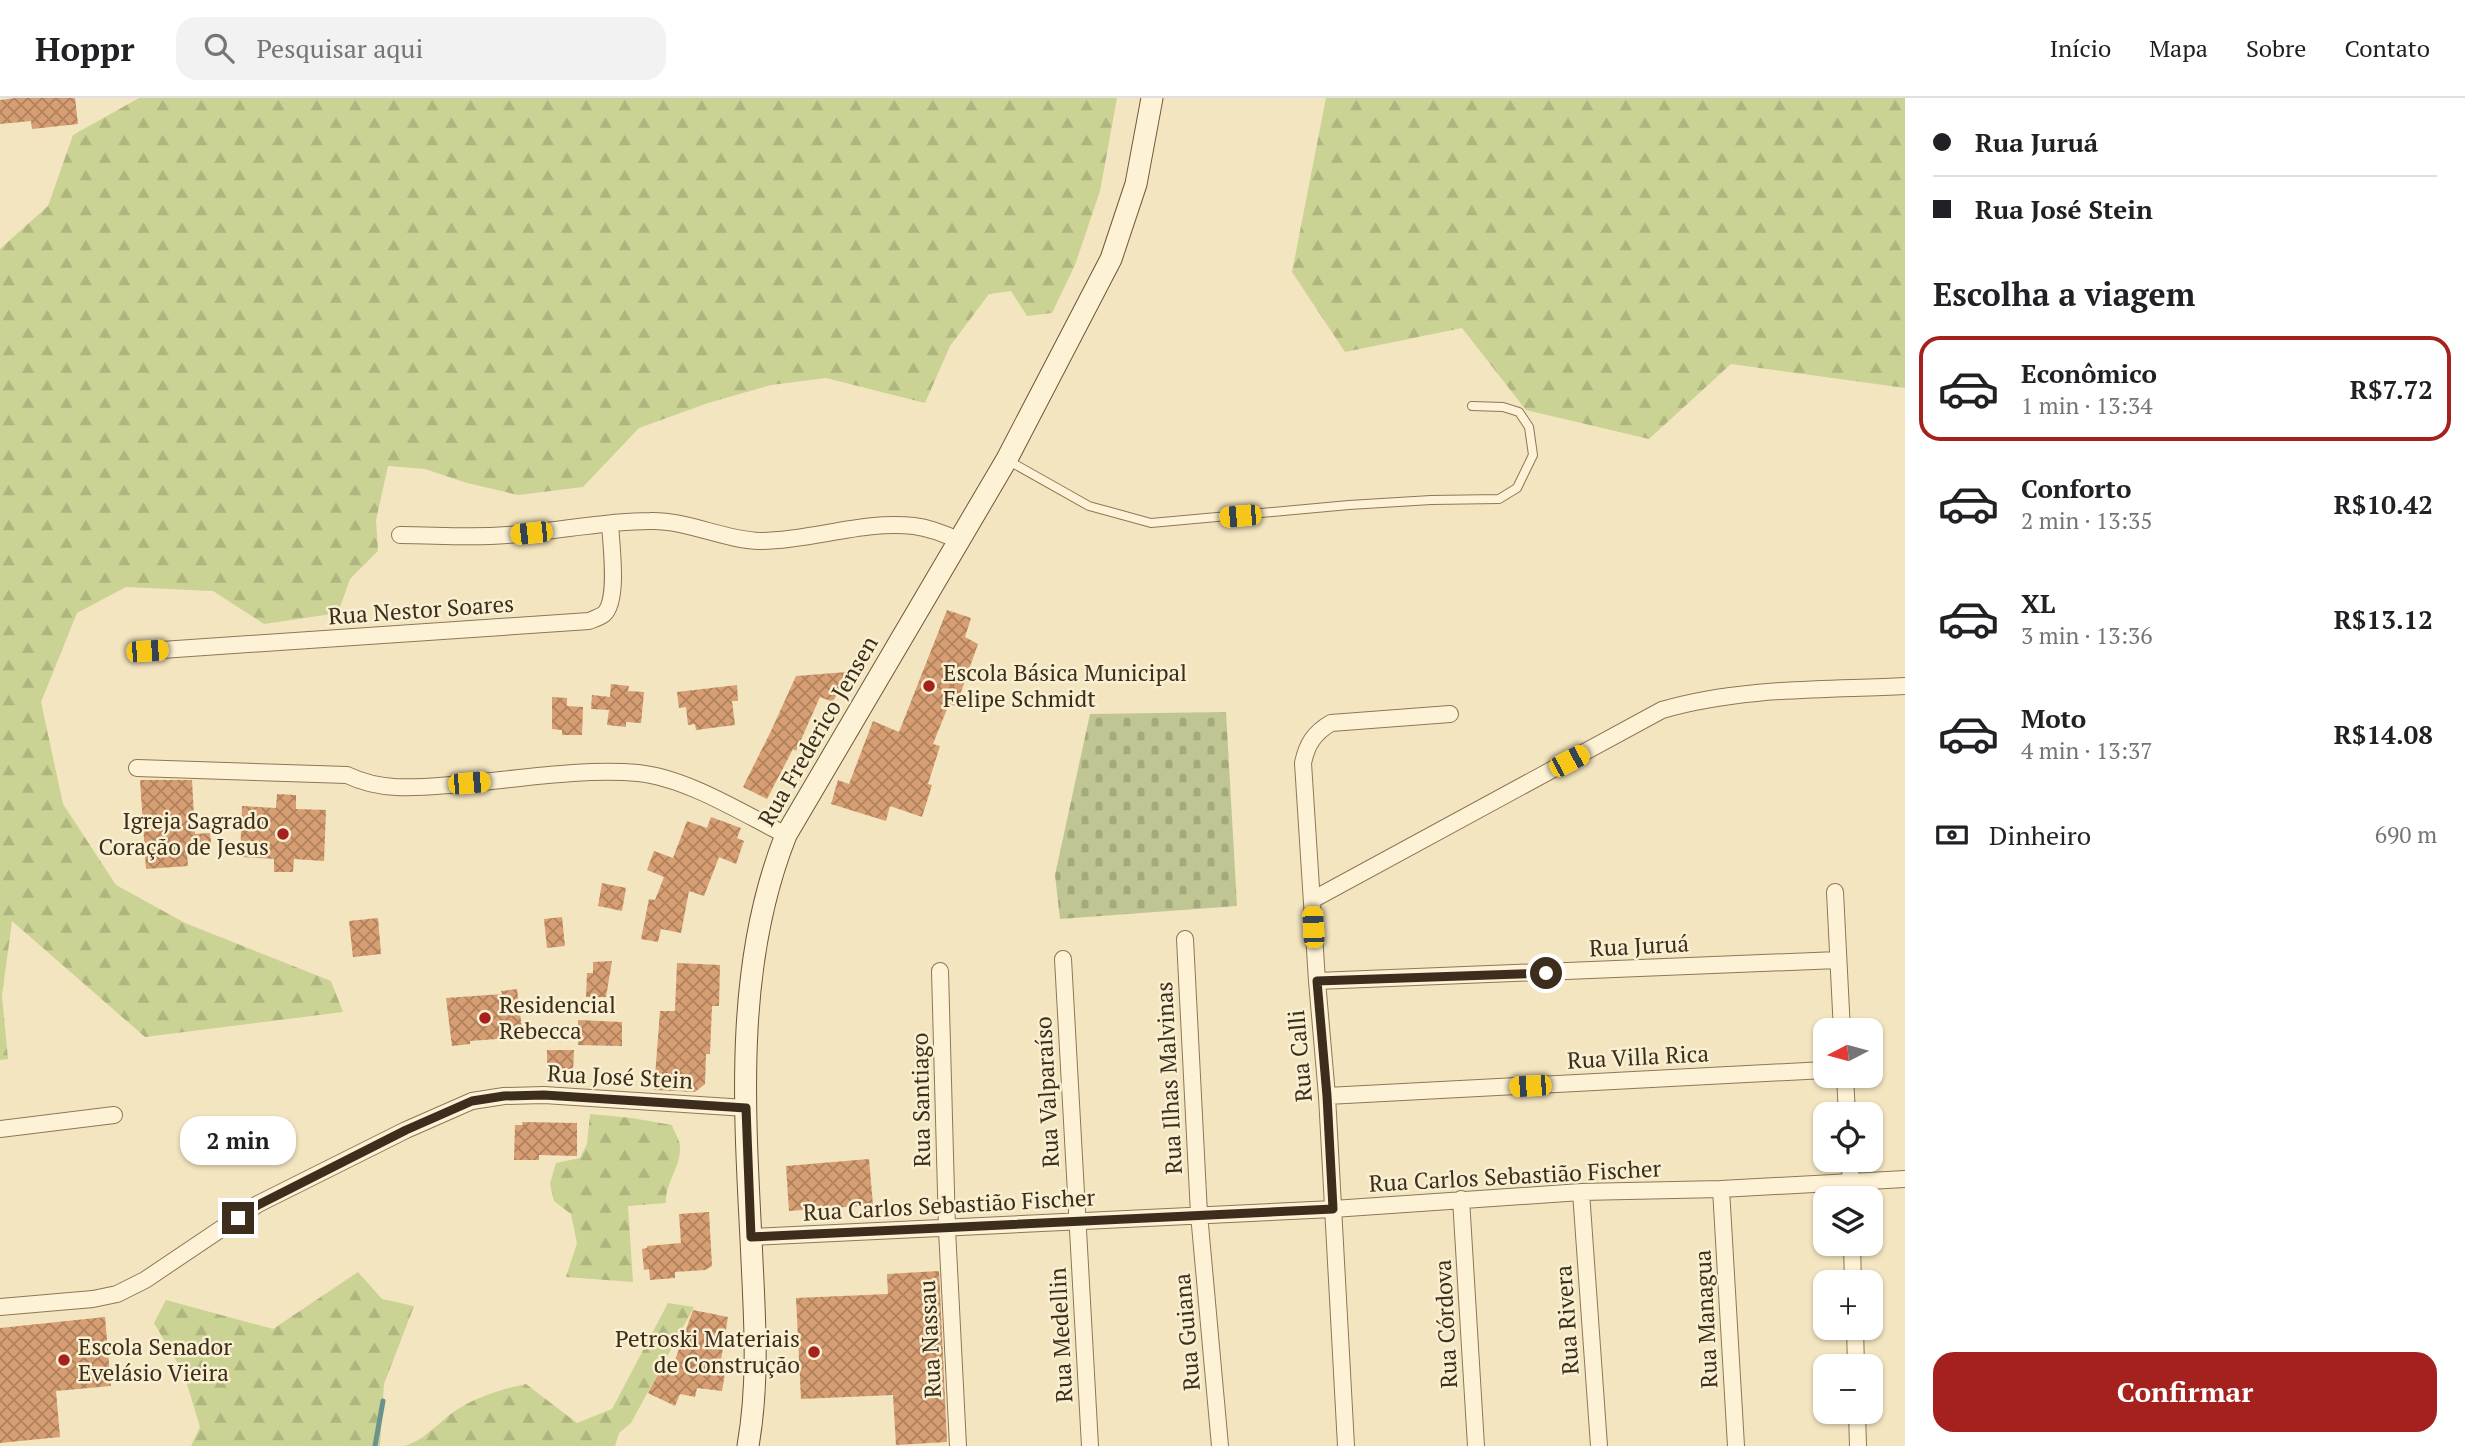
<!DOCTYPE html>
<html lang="pt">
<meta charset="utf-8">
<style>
:root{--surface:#fff;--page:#f2f2f2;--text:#202124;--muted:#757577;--line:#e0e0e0;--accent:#a5211e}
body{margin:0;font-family:"PT Serif",serif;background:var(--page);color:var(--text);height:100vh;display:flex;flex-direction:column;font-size:26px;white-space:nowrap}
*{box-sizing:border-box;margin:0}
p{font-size:23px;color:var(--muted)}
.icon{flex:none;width:38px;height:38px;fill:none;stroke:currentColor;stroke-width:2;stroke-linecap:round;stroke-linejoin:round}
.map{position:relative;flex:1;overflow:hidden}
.side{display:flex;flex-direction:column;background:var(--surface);width:560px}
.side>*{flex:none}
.banner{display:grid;align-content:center;height:154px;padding:0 28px;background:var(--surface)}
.needle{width:46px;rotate:264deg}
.tools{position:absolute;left:1813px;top:920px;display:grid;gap:14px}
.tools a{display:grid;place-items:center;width:70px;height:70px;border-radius:14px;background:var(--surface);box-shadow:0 2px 5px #0004;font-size:35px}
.end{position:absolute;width:32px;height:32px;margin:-16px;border:9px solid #3d2d1c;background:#fff;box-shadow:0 0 0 4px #fff}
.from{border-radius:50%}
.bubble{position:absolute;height:49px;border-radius:21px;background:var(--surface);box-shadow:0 2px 5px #0004;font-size:23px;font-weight:700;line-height:49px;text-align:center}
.car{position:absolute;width:21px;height:42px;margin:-21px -10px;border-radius:9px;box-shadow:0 0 5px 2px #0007;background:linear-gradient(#f5c518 24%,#345 0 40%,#f5c518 0 76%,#345 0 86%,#f5c518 0)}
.banner b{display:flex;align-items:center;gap:24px;height:66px;font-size:26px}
.banner b+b{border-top:2px solid var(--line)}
.banner i{width:18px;height:18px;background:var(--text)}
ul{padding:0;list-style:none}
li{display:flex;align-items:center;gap:21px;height:105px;margin:0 14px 10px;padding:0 14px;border:4px solid transparent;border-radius:21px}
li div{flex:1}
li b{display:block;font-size:26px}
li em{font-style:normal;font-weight:700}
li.selected{border-color:var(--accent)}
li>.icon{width:63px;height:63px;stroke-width:1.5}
h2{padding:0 28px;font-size:32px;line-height:84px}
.pay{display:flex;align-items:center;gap:18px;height:77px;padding:0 28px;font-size:26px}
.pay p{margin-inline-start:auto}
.cta{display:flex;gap:14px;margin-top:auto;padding:14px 28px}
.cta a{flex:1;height:80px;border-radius:21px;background:var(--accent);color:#fff;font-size:28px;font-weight:700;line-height:80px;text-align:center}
header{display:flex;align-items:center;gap:42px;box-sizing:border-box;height:98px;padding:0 35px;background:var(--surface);border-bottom:2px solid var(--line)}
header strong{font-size:33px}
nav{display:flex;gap:38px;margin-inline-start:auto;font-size:24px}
.search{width:490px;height:63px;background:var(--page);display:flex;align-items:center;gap:18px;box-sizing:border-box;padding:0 24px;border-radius:21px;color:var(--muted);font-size:26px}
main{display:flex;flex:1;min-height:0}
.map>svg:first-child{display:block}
</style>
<header>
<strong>Hoppr</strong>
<div class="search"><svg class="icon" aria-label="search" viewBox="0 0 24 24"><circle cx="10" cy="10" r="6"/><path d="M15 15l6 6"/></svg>Pesquisar aqui</div>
<nav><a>Início</a><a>Mapa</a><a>Sobre</a><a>Contato</a></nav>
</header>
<main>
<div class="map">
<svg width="1905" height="1348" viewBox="0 0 1905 1348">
<defs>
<pattern id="forest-firs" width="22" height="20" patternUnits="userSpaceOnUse" patternTransform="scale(1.75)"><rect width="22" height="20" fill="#cad393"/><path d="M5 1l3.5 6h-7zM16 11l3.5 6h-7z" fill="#aeb57e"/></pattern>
<pattern id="cemetery-stones" width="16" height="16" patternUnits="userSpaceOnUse" patternTransform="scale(1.75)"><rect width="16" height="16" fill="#bfc693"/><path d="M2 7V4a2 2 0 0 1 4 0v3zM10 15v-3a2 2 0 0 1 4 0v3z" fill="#a5aa7e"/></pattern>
<pattern id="building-cross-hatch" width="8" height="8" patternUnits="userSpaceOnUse" patternTransform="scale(1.75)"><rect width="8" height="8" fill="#d69e72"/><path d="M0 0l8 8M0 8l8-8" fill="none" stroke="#af815d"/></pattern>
</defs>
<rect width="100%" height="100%" fill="#f3e5c0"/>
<path fill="url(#forest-firs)" d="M139,0H1117L1100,93L1075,167L1052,215L1027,218L1011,193L989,196L950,248L925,305L826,280L771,287L708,305L639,330L583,389L518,397L467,385L425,371L388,368L376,422L378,453L350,481L338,515L264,526L213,493L126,489L77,515L41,604L63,706L116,787L185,825L331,883L343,914L145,939L12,823L2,898L8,961L0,962V151L48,108L73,37Z
M1326,0H1905V290L1731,266L1649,341L1526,312L1462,230L1345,254L1292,174Z
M590,1016L632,1020L672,1027C674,1034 680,1042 680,1049C681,1069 665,1085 666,1105L628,1108L633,1184L566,1179L577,1145L571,1116L554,1103L550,1086L556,1065L580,1060L587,1046Z
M358,1174L382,1201L414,1208L384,1286L380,1348H191L200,1329L184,1276L154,1225L166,1202L273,1231Z
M668,1205L694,1209L631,1325L619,1335L615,1348H404C426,1342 439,1323 458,1311C479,1298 502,1291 526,1286L577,1325L612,1311Z"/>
<path fill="url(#cemetery-stones)" d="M1226,614L1237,808L1060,821L1055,777L1090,616Z"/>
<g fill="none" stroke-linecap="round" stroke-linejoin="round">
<path stroke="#69948b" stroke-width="5" d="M375,1348L383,1303"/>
</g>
<path fill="url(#building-cross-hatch)" d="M15,0H75L78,26L32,31L31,23L0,26V2Z
M947,512L971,520L965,539L978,546L956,608L949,606L933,646L940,648L928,686L932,687L922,719L890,708L886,723L831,706L838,682L849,686L873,623L899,634Z
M847,574L833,604L820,599L796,653L793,651L767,701L743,689L771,633L796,578Z
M611,586L629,588L628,593L644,594L641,625L626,624V629L607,627L609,612L591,611L592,597L610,599Z
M737,587L738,603H732L735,627L696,632L695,626L688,627L686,609L679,610L677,594Z
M552,599L567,600V608L583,609L582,637H562V632L552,631Z
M140,682H192L195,736L210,735L212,753L187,755L188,768L146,771Z
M277,696L296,697V711L326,712L324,763L294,761L293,774H274V761L240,759L242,708L276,710Z
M711,719L741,730L737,740L744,743L736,766L719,759L704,798L689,793L681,835L661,831L658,844L641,841L649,801L655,802L664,779L647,772L654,753L673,760L687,723L707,730Z
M602,785L626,790L622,813L598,808Z
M562,819L565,848L547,850L544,821Z
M378,820L381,856L353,859L349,823Z
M612,863L606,899H586L587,875H593V864Z
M677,865L720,867L719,908H712L710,956H706L705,986L695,994L654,992L660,913H675Z
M517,891L523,939L470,943V946L452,948L446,900L502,896L501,893Z
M578,922L622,924V948L578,947Z
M547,952H574L573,975H547Z
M522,1024L577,1025V1058L539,1057V1062H514L515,1027H523Z
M869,1061L873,1107L789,1113L786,1068Z
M709,1114L712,1168L705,1172L675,1174V1180L650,1182L649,1171L644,1172L642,1151L647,1150V1148L681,1145L679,1116Z
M939,1173L947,1344L896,1347L893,1297L801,1301L796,1200L888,1196L887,1176Z
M693,1212L728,1219L719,1274L725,1275L722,1293L697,1290L695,1299L680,1296L675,1308L648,1295L665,1263L674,1265Z
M105,1219L111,1288L56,1293L60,1339L0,1345V1230Z"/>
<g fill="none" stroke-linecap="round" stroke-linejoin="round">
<defs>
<path id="service" d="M1009,363L1089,408L1151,425L1349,407L1431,402L1499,401L1517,390L1533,357L1529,329L1519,314L1503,309L1472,308"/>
<path id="minor" d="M400,437C435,437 471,440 507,437C554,434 603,423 650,423C688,422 723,442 760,443C812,443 863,422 914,428C931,430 945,436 960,443
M147,553L589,523C594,521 600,519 604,516C619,502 611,446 610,426
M137,670L347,677C384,695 422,689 462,686C518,681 583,670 638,675C687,680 742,715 786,737
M1835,794L1842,933
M1312,802L1662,612C1740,589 1824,592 1905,588
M1185,841L1199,1116L1220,1348
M1063,861L1090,1348
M940,873L947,1131L958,1348
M1317,883L1838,862
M1845,978L1847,1017
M1327,998L1825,972
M0,1031L114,1017
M1850,1062L1851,1101
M1721,1091L1736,1348
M1581,1094L1599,1348
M1461,1101L1476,1348
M751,1139L1333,1111L1581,1094L1721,1091L1905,1081
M1852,1146L1853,1185
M0,1209L93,1201L117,1196L145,1182L258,1106L406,1032L472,1003L504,998L544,997L746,1010
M1855,1230L1856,1269
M1857,1314L1858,1348
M1346,1348L1327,998L1317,883L1303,665C1307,646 1314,635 1331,625L1450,616"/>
<path id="secondary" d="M748,1348C760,1279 754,1211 751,1141C744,1006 735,865 786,737L1007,361L1111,161L1136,86L1152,0"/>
</defs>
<use href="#service" stroke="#8f7656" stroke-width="10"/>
<use href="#minor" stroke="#8f7656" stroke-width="18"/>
<use href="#secondary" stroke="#715639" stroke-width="23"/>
<use href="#service" stroke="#fdf2d5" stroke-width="8"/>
<use href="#minor" stroke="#fdf2d5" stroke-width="16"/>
<use href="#secondary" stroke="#fdf2d5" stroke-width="21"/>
</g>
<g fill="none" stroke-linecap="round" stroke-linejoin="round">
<path stroke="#3d2d1c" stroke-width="9" d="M238,1120L258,1107L406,1032L472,1003L504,998L544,997L746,1010L751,1139L1333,1111L1327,998L1317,883L1546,875"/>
</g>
<g fill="#a5211e" stroke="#f9efd1" stroke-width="2.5">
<circle cx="929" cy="588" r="7"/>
<circle cx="283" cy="736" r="7"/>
<circle cx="485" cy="920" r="7"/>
<circle cx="814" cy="1254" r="7"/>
<circle cx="64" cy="1262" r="7"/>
</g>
<g text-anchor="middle" stroke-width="5" stroke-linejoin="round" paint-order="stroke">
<g font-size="23" fill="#3d2d1c" stroke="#f9efd1">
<text transform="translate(421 512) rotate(-4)" y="8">Rua Nestor Soares</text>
<text transform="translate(818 633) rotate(-60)" y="8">Rua Frederico Jensen</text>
<text transform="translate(1639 848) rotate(-3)" y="8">Rua Juruá</text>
<text transform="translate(1300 958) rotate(-95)" y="8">Rua Calli</text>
<text transform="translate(1638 959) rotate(-3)" y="8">Rua Villa Rica</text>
<text transform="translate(620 979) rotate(3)" y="8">Rua José Stein</text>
<text transform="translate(1169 980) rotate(-93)" y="8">Rua Ilhas Malvinas</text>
<text transform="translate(1047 994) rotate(-93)" y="8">Rua Valparaíso</text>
<text transform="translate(921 1002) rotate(-91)" y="8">Rua Santiago</text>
<text transform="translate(1515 1078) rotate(-3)" y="8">Rua Carlos Sebastião Fischer</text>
<text transform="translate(949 1107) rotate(-3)" y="8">Rua Carlos Sebastião Fischer</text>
<text transform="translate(1706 1221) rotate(-93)" y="8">Rua Managua</text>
<text transform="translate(1567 1222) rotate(-94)" y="8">Rua Rivera</text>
<text transform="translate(1446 1226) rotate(-93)" y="8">Rua Córdova</text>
<text transform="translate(1187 1234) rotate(-95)" y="8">Rua Guiana</text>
<text transform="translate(1061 1237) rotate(-93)" y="8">Rua Medellin</text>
<text transform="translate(930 1241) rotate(-93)" y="8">Rua Nassau</text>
</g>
<g font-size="23" fill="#3d2d1c" stroke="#f9efd1" text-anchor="start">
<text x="943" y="583">Escola Básica Municipal<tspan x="943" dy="26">Felipe Schmidt</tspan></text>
<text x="269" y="731" text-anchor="end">Igreja Sagrado<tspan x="269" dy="26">Coração de Jesus</tspan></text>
<text x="499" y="915">Residencial<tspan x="499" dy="26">Rebecca</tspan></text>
<text x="800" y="1249" text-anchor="end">Petroski Materiais<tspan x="800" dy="26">de Construção</tspan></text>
<text x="78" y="1257">Escola Senador<tspan x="78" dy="26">Evelásio Vieira</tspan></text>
</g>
</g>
</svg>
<div class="tools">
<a><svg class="needle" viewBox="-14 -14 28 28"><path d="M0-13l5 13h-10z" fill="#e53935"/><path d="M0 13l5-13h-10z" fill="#757577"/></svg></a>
<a><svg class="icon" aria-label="locate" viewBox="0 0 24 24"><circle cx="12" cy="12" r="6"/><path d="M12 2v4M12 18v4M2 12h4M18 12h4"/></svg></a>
<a><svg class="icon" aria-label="layers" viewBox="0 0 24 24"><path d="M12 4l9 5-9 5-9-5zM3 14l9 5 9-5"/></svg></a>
<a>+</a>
<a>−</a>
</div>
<i class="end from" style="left:1546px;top:875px"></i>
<i class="end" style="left:238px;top:1120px"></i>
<div class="bubble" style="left:180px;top:1018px;width:116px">2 min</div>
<i class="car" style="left:1240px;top:418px;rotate:265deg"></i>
<i class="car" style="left:531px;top:435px;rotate:264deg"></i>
<i class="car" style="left:147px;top:553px;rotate:86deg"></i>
<i class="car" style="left:1569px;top:663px;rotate:62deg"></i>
<i class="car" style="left:469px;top:685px;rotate:85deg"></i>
<i class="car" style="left:1313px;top:829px;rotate:357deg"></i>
<i class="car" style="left:1530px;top:988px;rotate:267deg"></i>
</div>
<section class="side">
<div class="banner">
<b><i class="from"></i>Rua Juruá</b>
<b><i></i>Rua José Stein</b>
</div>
<h2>Escolha a viagem</h2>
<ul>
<li class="selected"><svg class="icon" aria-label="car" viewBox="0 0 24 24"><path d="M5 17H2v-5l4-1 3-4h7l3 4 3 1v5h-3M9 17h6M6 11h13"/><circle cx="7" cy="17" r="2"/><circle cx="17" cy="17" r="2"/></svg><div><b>Econômico</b><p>1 min · 13:34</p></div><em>R$7.72</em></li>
<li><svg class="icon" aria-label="car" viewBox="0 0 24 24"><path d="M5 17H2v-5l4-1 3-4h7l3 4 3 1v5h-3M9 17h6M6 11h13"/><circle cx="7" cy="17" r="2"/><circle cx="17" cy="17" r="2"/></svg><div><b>Conforto</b><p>2 min · 13:35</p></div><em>R$10.42</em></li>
<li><svg class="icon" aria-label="car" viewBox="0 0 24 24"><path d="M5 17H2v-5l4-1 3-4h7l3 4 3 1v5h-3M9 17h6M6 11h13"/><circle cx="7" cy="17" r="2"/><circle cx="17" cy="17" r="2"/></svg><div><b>XL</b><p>3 min · 13:36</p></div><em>R$13.12</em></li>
<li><svg class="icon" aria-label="car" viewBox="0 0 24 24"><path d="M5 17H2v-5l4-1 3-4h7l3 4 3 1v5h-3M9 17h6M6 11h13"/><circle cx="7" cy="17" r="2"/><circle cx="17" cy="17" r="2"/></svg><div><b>Moto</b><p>4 min · 13:37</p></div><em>R$14.08</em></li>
</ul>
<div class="pay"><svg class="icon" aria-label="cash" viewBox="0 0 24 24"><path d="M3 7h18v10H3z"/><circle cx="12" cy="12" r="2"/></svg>Dinheiro<p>690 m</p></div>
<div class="cta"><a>Confirmar</a></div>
</section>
</main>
